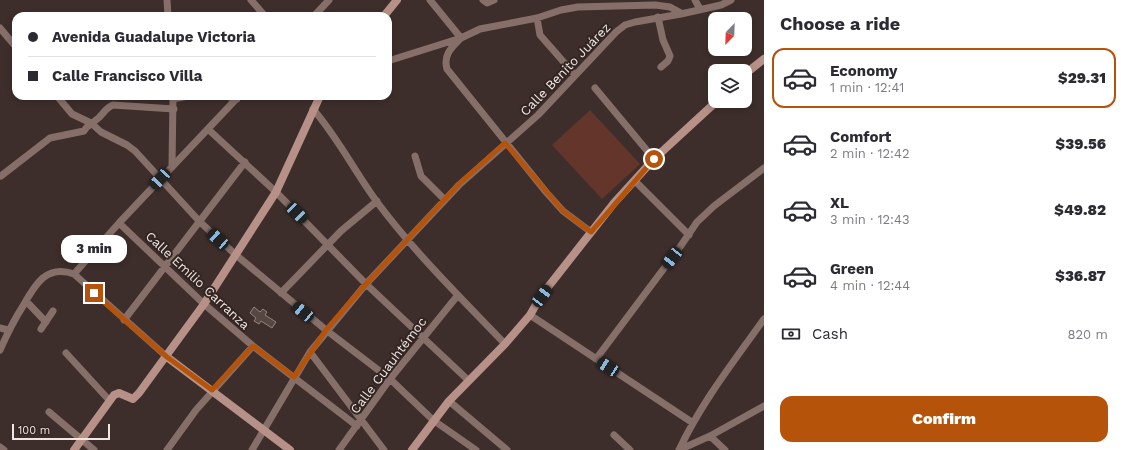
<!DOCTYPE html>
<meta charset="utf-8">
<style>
:root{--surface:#fff;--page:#f2f2f3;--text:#2b2b33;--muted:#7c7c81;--line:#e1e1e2;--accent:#b45309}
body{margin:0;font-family:"Work Sans",sans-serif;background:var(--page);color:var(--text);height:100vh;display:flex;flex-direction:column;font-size:15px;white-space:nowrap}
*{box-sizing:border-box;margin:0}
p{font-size:13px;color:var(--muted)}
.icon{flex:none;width:22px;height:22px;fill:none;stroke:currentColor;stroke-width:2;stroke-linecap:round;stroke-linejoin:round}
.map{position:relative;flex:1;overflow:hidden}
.panel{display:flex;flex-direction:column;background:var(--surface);width:360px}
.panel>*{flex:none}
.top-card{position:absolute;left:12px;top:12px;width:380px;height:88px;border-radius:12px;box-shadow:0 2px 6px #0003;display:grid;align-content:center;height:88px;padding:0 16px;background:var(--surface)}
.needle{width:26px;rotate:203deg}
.controls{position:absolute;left:708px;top:12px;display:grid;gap:8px}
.controls a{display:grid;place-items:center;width:44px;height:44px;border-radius:8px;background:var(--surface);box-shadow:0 2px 6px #0003;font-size:20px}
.scale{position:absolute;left:12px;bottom:10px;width:98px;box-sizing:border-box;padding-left:4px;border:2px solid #f0e6e4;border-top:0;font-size:11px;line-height:14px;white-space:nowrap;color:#f0e6e4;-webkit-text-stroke:3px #332521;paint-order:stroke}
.end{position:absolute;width:18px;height:18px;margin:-9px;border:5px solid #b45309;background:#fff;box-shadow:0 0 0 2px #fff}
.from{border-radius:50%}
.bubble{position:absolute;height:28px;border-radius:12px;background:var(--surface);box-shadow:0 2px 6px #0003;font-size:13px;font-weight:800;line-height:28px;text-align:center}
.car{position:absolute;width:12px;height:24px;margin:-12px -6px;border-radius:5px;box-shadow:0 0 3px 1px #0007;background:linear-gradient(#222 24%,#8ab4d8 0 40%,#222 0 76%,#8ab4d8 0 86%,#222 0)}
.top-card b{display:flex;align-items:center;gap:14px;height:38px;font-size:15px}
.top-card b+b{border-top:1px solid var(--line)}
.top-card i{width:10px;height:10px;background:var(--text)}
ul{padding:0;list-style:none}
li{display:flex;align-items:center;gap:12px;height:60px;margin:0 8px 6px;padding:0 8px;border:2px solid transparent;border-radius:12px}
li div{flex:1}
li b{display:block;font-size:15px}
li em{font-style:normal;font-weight:800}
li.active{border-color:var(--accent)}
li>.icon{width:36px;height:36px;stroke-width:1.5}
h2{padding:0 16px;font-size:18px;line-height:48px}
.pay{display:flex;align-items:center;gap:10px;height:44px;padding:0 16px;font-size:15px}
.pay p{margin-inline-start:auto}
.action{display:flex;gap:8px;margin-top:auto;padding:8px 16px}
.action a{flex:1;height:46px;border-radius:12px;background:var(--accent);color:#fff;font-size:16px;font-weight:800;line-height:46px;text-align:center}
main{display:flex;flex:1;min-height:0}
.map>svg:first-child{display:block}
</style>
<main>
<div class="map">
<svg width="764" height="450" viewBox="0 0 764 450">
<rect width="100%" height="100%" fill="#3d2e2b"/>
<path fill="#64352a" d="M590,110L640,164L602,199L552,145Z"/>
<path fill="#574743" stroke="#95837f" d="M254,307L260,312L263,309L267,312L265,315L276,322L272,328L261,321L259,324L254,321L256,318L250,313Z"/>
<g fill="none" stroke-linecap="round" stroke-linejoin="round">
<path stroke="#876f69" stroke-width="7" d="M167,0L168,16
M251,0L265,16
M430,0L461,38C451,48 443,55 447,69L546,192L563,211L591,232
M483,0L487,3L494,0
M695,0L700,9
M314,16L329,0
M658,17L663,40L670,56L668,61L661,67
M537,18L540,35L575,75
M0,28L16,47
M388,61L461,38L480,29L537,18L561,10L578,7L655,5L670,7L681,13
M595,88L654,159
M57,96L72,114L91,123L101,132L127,145L135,151L200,222L236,255L326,330L390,379L433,420L476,450
M226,96L237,99
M173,99L188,96
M313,109C338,138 355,172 377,202C415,253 461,298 505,344
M209,130L276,192L366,284L468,380
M415,156L421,176L445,200
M172,166L173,96
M1,176L50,138L84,131C87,125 92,124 96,120C103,115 105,108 113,105L174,109
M635,181L689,235
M119,223L204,304L253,346L357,426
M74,274L119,223L239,96
M281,293L341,231L377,201
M26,301L46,322
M530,315L693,423
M124,320L245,162
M0,328L8,330
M41,329L53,311
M0,350C7,334 14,320 23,306C35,285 46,264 74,274L167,357
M310,352L384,450
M66,353L109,400
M596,359L680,247L697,222L714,206L764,168
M449,401L507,450
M49,412L94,450
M614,435L630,450
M710,436L725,450
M0,447L4,450
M167,450L196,410L253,346
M252,450L310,352L366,284L459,185L538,115L616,32L625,25L635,22L681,14L721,5L731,0
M339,450L390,379L458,295
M679,450C701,403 734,361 764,319
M679,450L710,436L764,406"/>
<path stroke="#b79187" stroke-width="8" d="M384,16L397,0
M745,74L764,59
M167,357L290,450
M74,450L114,395L119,393L133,399L139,393L204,304L276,192L320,96
M412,450L449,401L505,344L530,315L541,296L614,203L654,159L717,101"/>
</g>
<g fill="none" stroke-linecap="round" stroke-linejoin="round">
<path stroke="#b45309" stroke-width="5" d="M94,293L167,357L212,390L253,346L294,377L326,330L366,284L459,184L505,143L563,211L591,232L654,159"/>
</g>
<g text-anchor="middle" stroke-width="4" stroke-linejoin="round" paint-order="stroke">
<g font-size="13" fill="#f0e6e4" stroke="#332521">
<text transform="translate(565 69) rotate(-46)" y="5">Calle Benito Juárez</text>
<text transform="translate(198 280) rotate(43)" y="5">Calle Emilio Carranza</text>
<text transform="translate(388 365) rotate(-53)" y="5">Calle Cuauhtémoc</text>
</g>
</g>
</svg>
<div class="controls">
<a><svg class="needle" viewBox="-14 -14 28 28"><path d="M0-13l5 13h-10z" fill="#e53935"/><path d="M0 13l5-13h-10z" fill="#7c7c81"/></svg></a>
<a><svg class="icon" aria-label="layers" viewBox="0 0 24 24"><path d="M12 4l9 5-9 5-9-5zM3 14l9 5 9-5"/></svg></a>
</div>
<div class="scale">100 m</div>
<i class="end from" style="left:654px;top:159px"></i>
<i class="end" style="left:94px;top:293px"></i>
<div class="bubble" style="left:61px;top:235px;width:66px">3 min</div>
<i class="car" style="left:160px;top:179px;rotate:223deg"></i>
<i class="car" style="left:297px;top:213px;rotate:135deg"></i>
<i class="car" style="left:218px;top:239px;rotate:312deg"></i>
<i class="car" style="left:672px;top:258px;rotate:218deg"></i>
<i class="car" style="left:542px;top:296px;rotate:37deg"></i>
<i class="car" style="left:303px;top:312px;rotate:309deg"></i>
<i class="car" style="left:608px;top:367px;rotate:303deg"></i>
<div class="top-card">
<b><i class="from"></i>Avenida Guadalupe Victoria</b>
<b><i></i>Calle Francisco Villa</b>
</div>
</div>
<section class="panel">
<h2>Choose a ride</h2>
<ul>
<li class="active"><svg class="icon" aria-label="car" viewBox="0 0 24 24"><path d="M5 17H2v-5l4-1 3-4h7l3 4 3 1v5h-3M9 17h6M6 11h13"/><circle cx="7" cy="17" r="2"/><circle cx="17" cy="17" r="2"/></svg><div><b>Economy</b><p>1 min · 12:41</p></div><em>$29.31</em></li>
<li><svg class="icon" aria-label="car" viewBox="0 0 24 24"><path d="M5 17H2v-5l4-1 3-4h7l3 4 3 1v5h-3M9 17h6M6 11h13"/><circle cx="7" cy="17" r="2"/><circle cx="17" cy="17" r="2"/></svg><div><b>Comfort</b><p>2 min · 12:42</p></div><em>$39.56</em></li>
<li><svg class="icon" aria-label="car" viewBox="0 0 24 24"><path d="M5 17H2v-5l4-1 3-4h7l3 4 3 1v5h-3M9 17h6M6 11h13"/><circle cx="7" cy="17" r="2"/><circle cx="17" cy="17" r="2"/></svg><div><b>XL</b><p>3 min · 12:43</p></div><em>$49.82</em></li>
<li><svg class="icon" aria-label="car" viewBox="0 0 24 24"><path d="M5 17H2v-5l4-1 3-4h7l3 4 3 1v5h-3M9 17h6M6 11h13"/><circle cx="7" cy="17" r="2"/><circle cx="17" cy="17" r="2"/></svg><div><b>Green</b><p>4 min · 12:44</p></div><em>$36.87</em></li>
</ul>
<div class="pay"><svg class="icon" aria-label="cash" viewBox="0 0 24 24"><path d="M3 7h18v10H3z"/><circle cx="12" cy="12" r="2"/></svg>Cash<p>820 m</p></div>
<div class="action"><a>Confirm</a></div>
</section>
</main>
